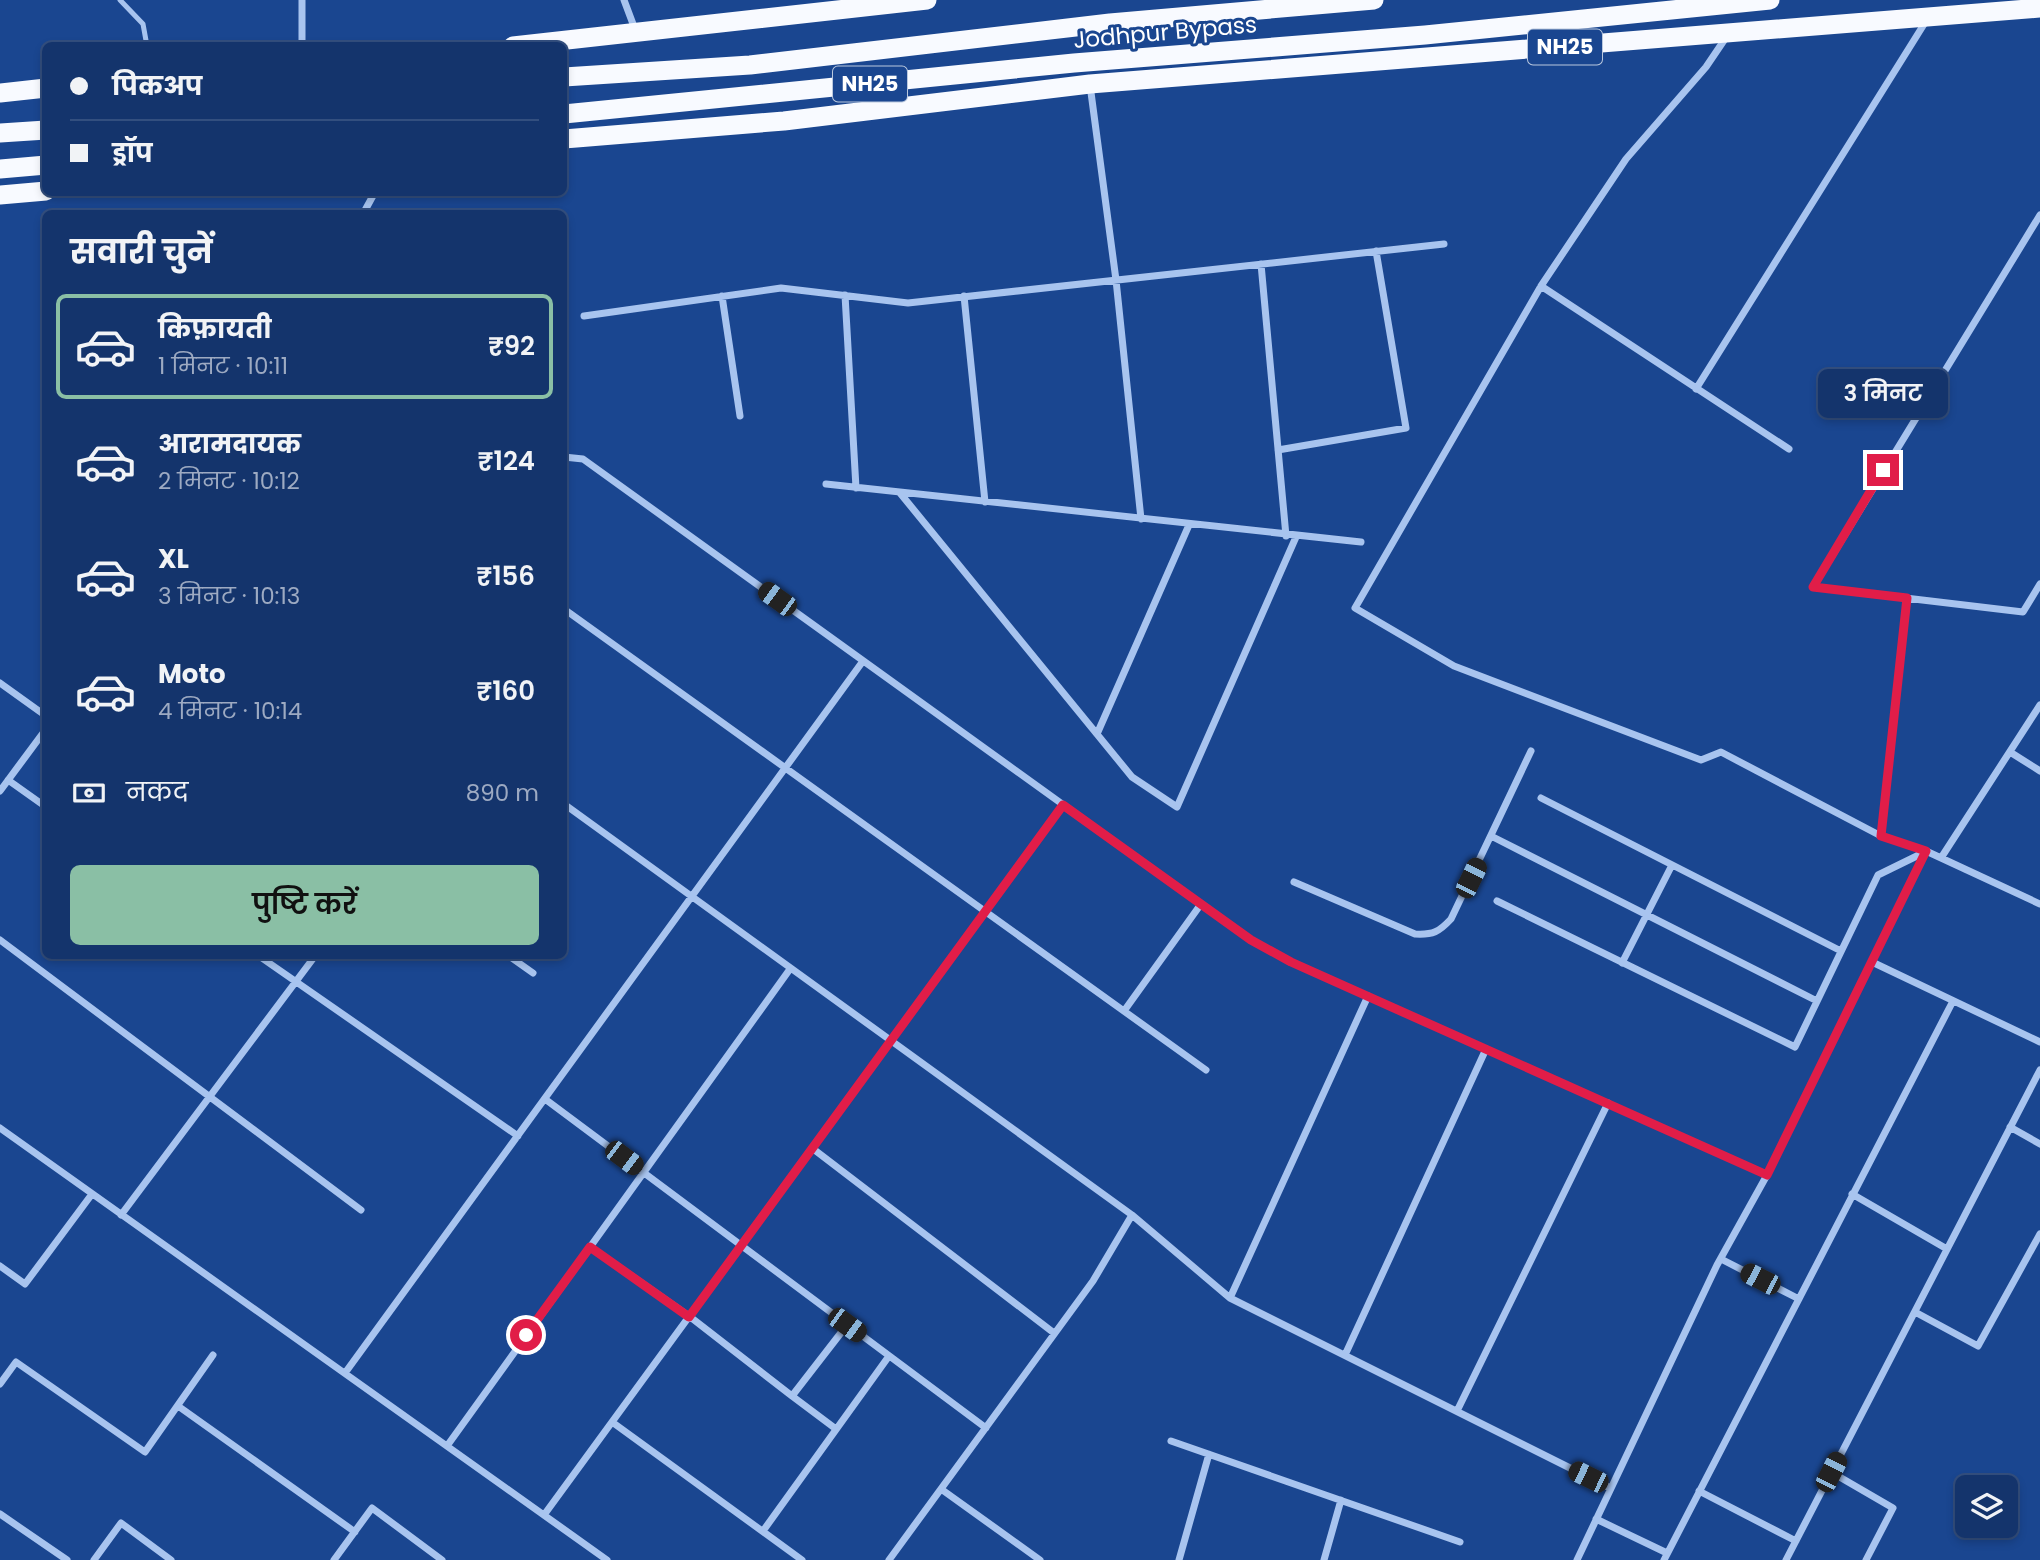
<!DOCTYPE html>
<html lang="hi">
<meta charset="utf-8">
<style>
:root{--surface:#14346c;--page:#1d3c72;--text:#f1f3f6;--muted:#9daac2;--line:#334f7f;--accent:#8abfa5}
body{margin:0;font-family:Poppins,"Noto Sans Devanagari",sans-serif;background:var(--page);color:var(--text);height:100vh;display:flex;flex-direction:column;font-size:26px;white-space:nowrap}
*{box-sizing:border-box;margin:0}
p{font-size:23px;color:var(--muted)}
.icon{flex:none;width:38px;height:38px;fill:none;stroke:currentColor;stroke-width:2;stroke-linecap:round;stroke-linejoin:round}
.map{position:relative;flex:1;overflow:hidden}
.side{position:absolute;left:42px;top:210px;width:525px;height:749px;display:flex;flex-direction:column;background:var(--surface);border-radius:10px;box-shadow:0 4px 10px #0003,0 0 0 2px var(--line)}
.side>*{flex:none}
.banner{position:absolute;left:42px;top:42px;width:525px;height:154px;border-radius:10px;box-shadow:0 4px 10px #0003,0 0 0 2px var(--line);display:grid;align-content:center;height:154px;padding:0 28px;background:var(--surface)}
.controls{position:absolute;left:1955px;top:1475px;display:grid;gap:14px}
.controls a{display:grid;place-items:center;width:63px;height:63px;border-radius:10px;background:var(--surface);box-shadow:0 4px 10px #0003,0 0 0 2px var(--line);font-size:35px}
.end{position:absolute;width:32px;height:32px;margin:-16px;border:9px solid #e11d48;background:#fff;box-shadow:0 0 0 4px #fff}
.from{border-radius:50%}
.bubble{position:absolute;height:49px;border-radius:10px;background:var(--surface);box-shadow:0 4px 10px #0003,0 0 0 2px var(--line);font-size:23px;font-weight:600;line-height:49px;text-align:center}
.car{position:absolute;width:21px;height:42px;margin:-21px -10px;border-radius:9px;box-shadow:0 0 5px 2px #0007;background:linear-gradient(#222 24%,#8ab4d8 0 40%,#222 0 76%,#8ab4d8 0 86%,#222 0)}
.banner b{display:flex;align-items:center;gap:24px;height:66px;font-size:26px}
.banner b+b{border-top:2px solid var(--line)}
.banner i{width:18px;height:18px;background:var(--text)}
ul{padding:0;list-style:none}
li{display:flex;align-items:center;gap:21px;height:105px;margin:0 14px 10px;padding:0 14px;border:4px solid transparent;border-radius:10px}
li div{flex:1}
li b{display:block;font-size:26px}
li em{font-style:normal;font-weight:600}
li.current{border-color:var(--accent)}
li>.icon{width:63px;height:63px;stroke-width:1.5}
h2{padding:0 28px;font-size:32px;line-height:84px}
.pay{display:flex;align-items:center;gap:18px;height:77px;padding:0 28px;font-size:26px}
.pay p{margin-inline-start:auto}
.cta{display:flex;gap:14px;margin-top:auto;padding:14px 28px}
.cta a{flex:1;height:80px;border-radius:10px;background:var(--accent);color:#111;font-size:28px;font-weight:600;line-height:80px;text-align:center}
.map>svg:first-child{display:block}
</style>
<div class="map">
<svg width="2040" height="1560" viewBox="0 0 2040 1560">
<rect width="100%" height="100%" fill="#1a4690"/>
<g fill="none" stroke-linecap="round" stroke-linejoin="round">
<path stroke="#a8c4ef" stroke-width="5" d="M120,0L143,24L147,46"/>
<path stroke="#a8c4ef" stroke-width="7" d="M624,0L636,32
M1727,36L1706,67L1626,159L1541,286L1355,608L1454,666L1701,760L1721,752L1881,836L1926,851
M302,46V0
M1090,85L1116,280L1141,519
M363,214L375,192
M2040,215L1813,587L2023,612L2040,584
M1261,264L1286,536
M1541,286L1789,449
M845,295L856,488
M722,296L740,416
M964,296L985,502
M584,316L781,288L908,303L1444,244
M1696,389L1926,21
M1278,450L1406,428L1376,251
M564,457L583,459L1251,940L1291,962L1767,1175
M826,484L1361,542
M900,493L1132,777L1177,807L1296,537
M564,609L1206,1070
M0,683L46,716
M1097,734L1189,525
M2010,752L2040,771
M8,780L46,807
M0,791L46,729
M1541,798L1841,951
M564,804L1132,1215L1230,1298L1610,1488
M1491,836L1817,1001
M1881,836L1907,598
M1941,858L2040,705
M1294,882L1415,934C1433,935 1439,932 1451,919L1531,751
M1497,901L1795,1047L1878,875L1925,852
M0,940L361,1210
M259,956L518,1136
M509,956L533,973
M1872,962L2040,1042
M1622,963L1672,865
M1124,1011L1201,904
M545,1099L986,1428
M2010,1127L2040,1144
M0,1128L607,1560
M812,1148L1054,1333
M1852,1194L1947,1249
M121,1215L315,956
M590,1247L689,1316L792,1396L847,1325
M1721,1259L1799,1299
M0,1266L25,1284L92,1194
M1230,1298L1368,996
M1915,1312L1978,1346L2040,1234
M1345,1355L1486,1049
M345,1373L863,661
M0,1384L16,1362L145,1452L213,1355
M792,1396L836,1429
M178,1406L355,1532
M1457,1411L1608,1103
M612,1422L802,1560
M1171,1441L1460,1542
M447,1446L790,969
M1831,1472L1893,1508L1866,1560
M941,1489L1040,1560
M1699,1491L1796,1541
M0,1514L67,1560
M544,1515L1063,805
M1596,1519L1667,1553
M763,1531L889,1356
M94,1560L121,1523L171,1560
M334,1560L372,1508L442,1560
M889,1560L1093,1281L1132,1215
M1179,1560L1209,1454
M1324,1560L1341,1500
M1577,1560L1717,1265L1767,1175L1926,851L2040,904
M1664,1560L1953,1001
M1786,1560L2040,1070"/>
<path stroke="#f8faff" stroke-width="19" d="M513,46L927,0
M564,77L750,65L1110,23L1374,0
M0,93L46,88
M564,114L1074,63L1425,35L1770,0
M0,133L46,130
M564,139L784,121L1090,84L2040,8
M0,169L46,165
M0,195L46,191"/>
</g>
<g fill="none" stroke-linecap="round" stroke-linejoin="round">
<path stroke="#e11d48" stroke-width="9" d="M526,1335L590,1247L689,1317L1063,805L1251,940L1291,962L1767,1175L1926,851L1881,836L1907,598L1813,587L1883,470"/>
</g>
<g text-anchor="middle" stroke-width="6" stroke-linejoin="round" paint-order="stroke">
<g fill="#1a4690" stroke="#bac8de" stroke-width="2">
<rect x="1528" y="29.5" width="74" height="35" rx="5"/>
<rect x="833" y="66.5" width="74" height="35" rx="5"/>
</g>
<g font-size="21" font-weight="bold" fill="#fff">
<text x="1565" y="54">NH25</text>
<text x="870" y="91">NH25</text>
</g>
<g font-size="23" fill="#fff" stroke="#1a4690">
<text transform="translate(1165 32) rotate(-5)" y="8">Jodhpur Bypass</text>
</g>
</g>
</svg>
<div class="controls">
<a><svg class="icon" aria-label="layers" viewBox="0 0 24 24"><path d="M12 4l9 5-9 5-9-5zM3 14l9 5 9-5"/></svg></a>
</div>
<i class="end from" style="left:526px;top:1335px"></i>
<i class="end" style="left:1883px;top:470px"></i>
<div class="bubble" style="left:1818px;top:369px;width:130px">3 मिनट</div>
<i class="car" style="left:777px;top:599px;rotate:306deg"></i>
<i class="car" style="left:1471px;top:878px;rotate:26deg"></i>
<i class="car" style="left:624px;top:1158px;rotate:127deg"></i>
<i class="car" style="left:1760px;top:1279px;rotate:297deg"></i>
<i class="car" style="left:847px;top:1325px;rotate:126deg"></i>
<i class="car" style="left:1831px;top:1472px;rotate:27deg"></i>
<i class="car" style="left:1588px;top:1477px;rotate:296deg"></i>
<div class="banner">
<b><i class="from"></i>पिकअप</b>
<b><i></i>ड्रॉप</b>
</div>
<section class="side">
<h2>सवारी चुनें</h2>
<ul>
<li class="current"><svg class="icon" aria-label="car" viewBox="0 0 24 24"><path d="M5 17H2v-5l4-1 3-4h7l3 4 3 1v5h-3M9 17h6M6 11h13"/><circle cx="7" cy="17" r="2"/><circle cx="17" cy="17" r="2"/></svg><div><b>किफ़ायती</b><p>1 मिनट · 10:11</p></div><em>₹92</em></li>
<li><svg class="icon" aria-label="car" viewBox="0 0 24 24"><path d="M5 17H2v-5l4-1 3-4h7l3 4 3 1v5h-3M9 17h6M6 11h13"/><circle cx="7" cy="17" r="2"/><circle cx="17" cy="17" r="2"/></svg><div><b>आरामदायक</b><p>2 मिनट · 10:12</p></div><em>₹124</em></li>
<li><svg class="icon" aria-label="car" viewBox="0 0 24 24"><path d="M5 17H2v-5l4-1 3-4h7l3 4 3 1v5h-3M9 17h6M6 11h13"/><circle cx="7" cy="17" r="2"/><circle cx="17" cy="17" r="2"/></svg><div><b>XL</b><p>3 मिनट · 10:13</p></div><em>₹156</em></li>
<li><svg class="icon" aria-label="car" viewBox="0 0 24 24"><path d="M5 17H2v-5l4-1 3-4h7l3 4 3 1v5h-3M9 17h6M6 11h13"/><circle cx="7" cy="17" r="2"/><circle cx="17" cy="17" r="2"/></svg><div><b>Moto</b><p>4 मिनट · 10:14</p></div><em>₹160</em></li>
</ul>
<div class="pay"><svg class="icon" aria-label="cash" viewBox="0 0 24 24"><path d="M3 7h18v10H3z"/><circle cx="12" cy="12" r="2"/></svg>नकद<p>890 m</p></div>
<div class="cta"><a>पुष्टि करें</a></div>
</section>
</div>
